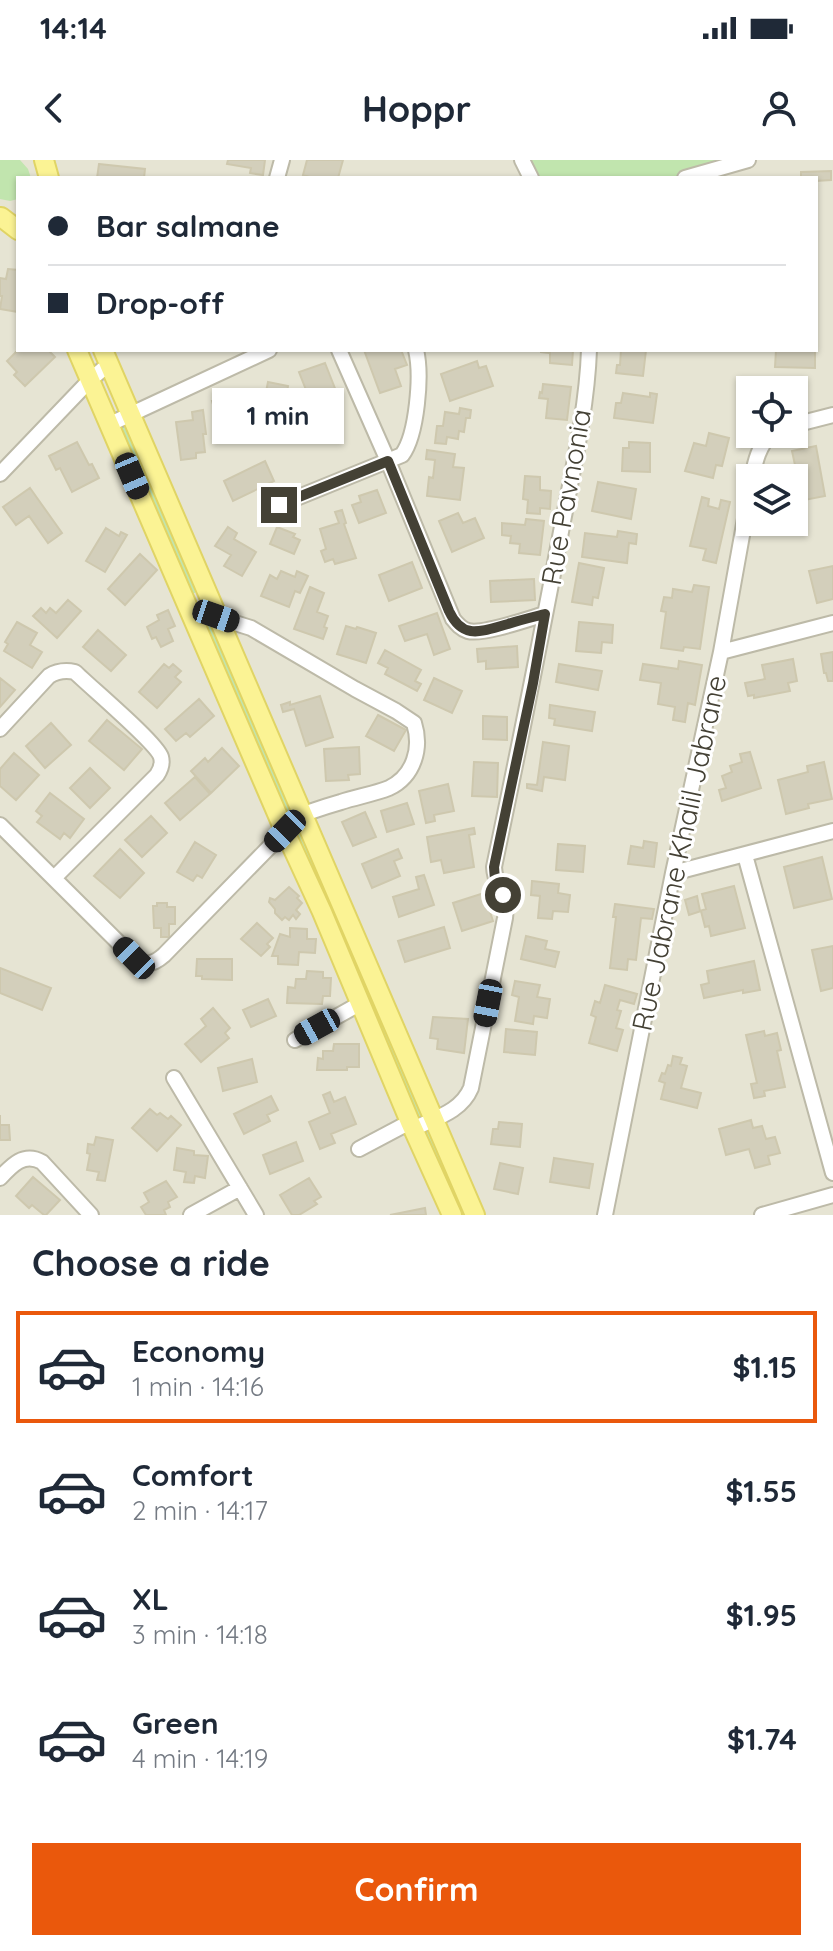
<!DOCTYPE html>
<meta charset="utf-8">
<style>
:root{--surface:#fff;--page:#f2f2f3;--text:#1f2937;--muted:#747a83;--line:#e0e1e3;--accent:#ea580c}
body{margin:0;font-family:Quicksand,sans-serif;background:var(--page);color:var(--text);height:100vh;display:flex;flex-direction:column;font-size:30px;white-space:nowrap}
*{box-sizing:border-box;margin:0}
p{font-size:26px;color:var(--muted)}
.icon{flex:none;width:44px;height:44px;fill:none;stroke:currentColor;stroke-width:2;stroke-linecap:round;stroke-linejoin:round}
.map{position:relative;height:1055px;overflow:hidden}
.drawer{display:flex;flex-direction:column;background:var(--surface);flex:1}
.drawer>*{flex:none}
.banner{position:absolute;left:16px;top:16px;width:802px;height:176px;border-radius:0px;box-shadow:0 2px 6px #0004;display:grid;align-content:center;height:176px;padding:0 32px;background:var(--surface)}
.buttons{position:absolute;left:736px;top:216px;display:grid;gap:16px}
.buttons a{display:grid;place-items:center;width:72px;height:72px;border-radius:0px;background:var(--surface);box-shadow:0 2px 6px #0004;font-size:40px}
.end{position:absolute;width:36px;height:36px;margin:-18px;border:10px solid #444135;background:#fff;box-shadow:0 0 0 4px #fff}
.from{border-radius:50%}
.bubble{position:absolute;height:56px;border-radius:0px;background:var(--surface);box-shadow:0 2px 6px #0004;font-size:26px;font-weight:700;line-height:56px;text-align:center}
.car{position:absolute;width:24px;height:48px;margin:-24px -12px;border-radius:10px;box-shadow:0 0 6px 2px #0007;background:linear-gradient(#222 24%,#8ab4d8 0 40%,#222 0 76%,#8ab4d8 0 86%,#222 0)}
.banner b{display:flex;align-items:center;gap:28px;height:76px;font-size:30px}
.banner b+b{border-top:2px solid var(--line)}
.banner i{width:20px;height:20px;background:var(--text)}
ul{padding:0;list-style:none}
li{display:flex;align-items:center;gap:24px;height:112px;margin:0 16px 12px;padding:0 16px;border:4px solid transparent;border-radius:0px}
li div{flex:1}
li b{display:block;font-size:30px}
li em{font-style:normal;font-weight:700}
li.active{border-color:var(--accent)}
li>.icon{width:72px;height:72px;stroke-width:1.5}
h2{padding:0 32px;font-size:36px;line-height:96px}
.primary-button{display:flex;gap:16px;margin-top:auto;padding:16px 32px}
.primary-button a{flex:1;height:92px;border-radius:0px;background:var(--accent);color:#fff;font-size:32px;font-weight:700;line-height:92px;text-align:center}
.status{display:flex;justify-content:space-between;align-items:center;height:56px;padding:0 40px;background:var(--surface);direction:ltr}
.status svg{height:22px;fill:currentColor}
header{display:flex;justify-content:space-between;align-items:center;height:104px;padding:0 32px;background:var(--surface);font-size:36px;font-weight:700}
.map>svg:first-child{display:block}
</style>
<div class="status"><b>14:14</b><svg viewBox="0 0 49 12"><path d="M0 12V9h3v3zM5 12V6h3v6zM10 12V3h3v9zM15 12V0h3v12zM26 1h20v11H26zM47 4h2v5h-2z"/></svg></div>
<header><svg class="icon" aria-label="back" viewBox="0 0 24 24"><path d="M15 5l-7 7 7 7"/></svg>Hoppr<svg class="icon" aria-label="person" viewBox="0 0 24 24"><circle cx="12" cy="8" r="4"/><path d="M4 21q1-7 8-7t8 7"/></svg></header>
<div class="map">
<svg width="833" height="1055" viewBox="0 0 833 1055">
<rect width="100%" height="100%" fill="#f2f1e5"/>
<path fill="#e6e4d3" fill-rule="evenodd" d="M0,0H833V1055H0ZM18,18H816V190H18ZM750,230H794V274H750ZM750,318H794V362H750Z"/>
<path fill="#c1e5ae" d="M0,0H20L28,9L31,18H18V39L10,41L0,39Z
M527,0H736L680,18H537Z
M123,266L127,267L196,429L195,433H190L121,270Z
M208,464L213,465L291,651L290,654H286L206,467Z
M301,672L467,1055H459L296,675Z"/>
<path fill="#d3cfbb" stroke="#cec8ae" stroke-width="2" d="M228,0H265L263,15L250,13L251,8L227,4Z
M307,0H343L338,18H313L303,15Z
M99,4L145,9L144,18H97Z
M831,11V20L816,21V18H801V12Z
M8,109L18,110V152L0,149L2,136H0V118L6,119Z
M18,190H48L55,197L25,226L14,215L17,212L7,201Z
M364,190H401L407,205L395,209L401,226L380,233Z
M541,190H573L572,205L550,203V193L541,192Z
M621,190H646L643,216L616,213L617,205H620Z
M776,190H815V208L775,207Z
M477,201L479,208L486,206L493,226L450,241L441,214Z
M325,203L336,231L310,240L299,212Z
M268,222L288,226L286,238L297,240L292,264L263,258L266,242L270,243L272,233L266,232Z
M543,224L571,227L567,260L546,258L548,239L539,238L540,232L542,233Z
M623,233L650,237V233L657,234L653,263L614,258L616,243H621Z
M231,236L233,245L245,242L252,266L230,272L228,264L219,266L212,241Z
M460,248L471,250L470,258H466L464,272L459,271L458,279L447,277L446,284L435,283L437,266H443L445,252L459,254Z
M203,250L206,274H203L205,292L196,293V298L181,300L176,262L193,260L192,252Z
M709,273L729,278L722,306L716,305L713,318L685,311L694,283L706,286Z
M77,282L89,305L92,304L99,318L72,332L60,308L56,310L49,296Z
M629,282L650,283V312L622,311L623,288H629Z
M816,286L825,336L799,341L800,351L794,352V318H789L787,306L795,305L792,291Z
M427,290L455,294L453,307L464,308L460,340L427,336L429,317L433,318L435,300L426,299Z
M265,301L274,321L233,341L224,321Z
M525,316L540,317V330L551,331L550,349L540,348V354L527,353L528,340L523,339Z
M598,322L636,329L631,359L592,351Z
M30,328L62,373L48,383L29,356L16,365L3,347Z
M377,330L386,353L359,363L352,345L361,342L359,336Z
M702,337L709,339L708,346L719,349L721,340L730,342L716,403L703,400L706,389L690,386Z
M342,350L346,363L344,364L356,398L335,404L333,399L325,402L321,391L326,389L320,369L339,363L335,352Z
M458,353L463,363L475,358L484,378L452,392L439,361Z
M526,359L544,361L540,395L519,393L520,384L510,383L511,376L502,375V363L525,365Z
M228,367L237,373L234,379L256,392L242,416L224,406L231,395L215,386Z
M277,367L295,374L293,377L300,380L294,394L270,384Z
M106,368L119,376L121,372L127,375L105,412L86,401Z
M618,371L637,374L636,384L629,383L627,403L582,397L585,373L617,377Z
M140,394L157,410L125,445L108,429Z
M412,402L422,428L389,441L379,415Z
M579,403L604,408L598,438L593,437L592,445L572,442Z
M833,406V439L817,443L809,411Z
M281,411L295,417L297,411L308,416L300,433L295,431L289,447L261,436L270,415L277,419Z
M534,419L535,440L491,442L490,421Z
M694,425L709,427L700,489L684,487L683,491L661,488L666,452L661,451L664,437L672,438L673,429L692,432Z
M310,427L324,433L317,452L328,456L324,467L327,468L323,479L294,469Z
M68,440L81,451L57,478L33,456L41,448L46,453L50,448L56,453Z
M168,450L175,466L168,469L173,481L161,487L156,477L152,479L147,467L159,460L157,455Z
M437,453L450,489L434,495L427,474L405,481L399,466Z
M17,462L37,473L30,485L42,492L32,508L4,491L8,484L5,482Z
M579,462L613,465L612,483L602,482L601,493L576,491Z
M346,466L356,469L357,467L376,473L366,503L337,494Z
M98,470L126,495L111,511L83,487Z
M517,486L518,507L486,509V501L478,502L477,489Z
M385,490L421,510L415,521L421,524L417,531L385,514L388,508L378,503Z
M833,492V521H828L826,513H824L821,494Z
M793,499L797,521L788,523L790,531L754,538V535L748,536L745,523L765,519L762,505Z
M679,501L702,505L695,545L688,543L685,562L673,560L675,547L658,544L661,523L640,520L643,504L678,509Z
M164,504L169,508L173,504L181,511L175,517L181,522L157,548L139,532Z
M559,504L602,511L598,530L556,522Z
M0,518L15,530L0,547Z
M434,518L462,531L452,553L424,540Z
M320,536L333,577L306,586L294,549L283,552L281,545L290,542V545Z
M199,539L214,556L190,577L186,573L176,581L165,569Z
M550,545L595,552L592,571L554,565L555,559L549,558Z
M378,555L406,570L394,591L366,576Z
M483,556L507,557V580L483,579Z
M107,560L142,589L124,610L89,581Z
M51,563L71,585L45,608L26,586Z
M543,582L569,586L565,620L544,617L542,631L527,628V624L537,625Z
M359,587L360,614L348,615L349,620L326,621L324,589Z
M222,588L239,606L211,633L191,611L205,598L208,602Z
M750,592L761,628L722,641L719,630L726,628L722,616L732,612L730,606L742,602L740,594Z
M14,593L39,615L16,640L0,626V609Z
M474,602L498,603L497,637L472,636Z
M824,602L832,639L808,644L809,648L786,654L778,620L808,612L807,606Z
M90,608L110,628L90,648L70,628Z
M195,617L210,634L180,660L165,643Z
M448,624L454,651L434,655L435,661L426,663L419,631Z
M50,633L84,659L70,678L64,673L60,679L37,662L42,656L36,651Z
M407,643L414,664L387,672L381,651Z
M365,652L376,677L353,686L342,662Z
M151,656L167,673L142,697L125,680Z
M474,668L475,674L469,675L474,707L444,713L441,700L431,702L427,677Z
M644,681L657,683L654,707L628,704L631,686L643,688Z
M195,682L216,695L202,718L197,715L193,721L177,712Z
M558,684L585,686L583,712L556,710Z
M120,689L144,713L120,738L94,716Z
M398,689L402,698L394,701L400,716L372,728L362,704Z
M822,697L832,739L794,748L784,707Z
M424,715L434,745L399,757L393,737L419,729L416,717Z
M532,721L559,724L558,733L570,735L568,752L553,751L552,759L538,758L540,736L531,735Z
M734,726L745,768L711,776L709,766L705,767L701,751L689,755L685,740L697,736L700,751L706,749L702,734Z
M289,727L299,736L297,738L302,743L296,750L300,754L296,759L293,755L289,760L285,757L282,760L275,753V749L269,742L270,738L275,740Z
M484,733L493,761L462,771L453,743Z
M157,743H167V747H175V764H169V777H161V768H154L153,746H157Z
M615,744L654,749L652,759L641,758L636,800L628,799L627,810L610,808L616,757H613Z
M257,763L273,778L267,784L270,787L261,796L241,779Z
M444,767L450,788L405,802L398,781Z
M290,768L307,769V779H316L315,793L299,792L298,805L278,804V796H272L280,774L290,777Z
M526,776L547,781L545,789L559,792L555,807L521,799Z
M833,786V828L821,831L812,790Z
M197,799H232V820L202,819V816H196Z
M754,801L760,830L743,833V830L704,838L701,825L709,823L707,811Z
M0,808L51,828L42,850L0,833Z
M307,811L323,812V818H331L330,836H323L322,844L287,843L288,827L295,828L296,819H306Z
M515,821L540,825L537,837L550,839L547,858L534,856L533,864L515,861L519,837L512,835Z
M605,825L637,834L634,844L620,840L617,850L621,851L616,868L623,870L617,891L589,883L596,857L591,855L595,841L600,843Z
M268,839L276,856L251,867L243,850Z
M213,848L230,868L225,873L229,878L201,902L185,884L206,866L201,859Z
M433,857L468,859L464,893L437,889L438,879L430,878Z
M506,869L537,872L535,895L504,892Z
M764,871L765,876L777,873L781,890L777,891L785,927L764,931L765,936L754,938L751,924L757,923L746,875Z
M334,884H359V907H347V910H317L318,898L323,899V891H333Z
M673,896L682,898L680,904L687,906L681,928L701,933L697,948L661,939L665,923L659,921L662,913L665,914L668,905L671,906Z
M252,899L257,922L223,931L218,908Z
M330,932L334,942L345,937L356,964L331,974L335,983L320,989L309,962L330,953L323,935Z
M271,936L278,950L267,955L270,961L244,974L234,954Z
M150,949L157,955L160,953L168,959L171,956L181,965L157,991L132,968Z
M0,955V965H9L10,980H0Z
M751,960L753,968L762,966L766,979L775,977L780,993L768,996L770,1004L755,1008L749,989L726,995L719,969Z
M499,962L522,964L520,987L491,984L493,969H498Z
M96,977L113,980L105,1021L97,1020L99,1012L87,1010L90,994L87,993L88,984L94,985Z
M296,982L303,1001L270,1014L263,995Z
M177,988L194,991V995L208,996L205,1018L195,1016L194,1023L184,1022L186,1012L174,1010Z
M554,998L593,1004L589,1028L550,1022Z
M500,1003L523,1008L518,1034L494,1029Z
M33,1017L60,1040L46,1055H44L32,1045L29,1048L16,1036Z
M309,1018L321,1037L314,1041L317,1044L299,1055H292L280,1035Z
M166,1021L177,1037L168,1042L170,1047L164,1050L166,1055H146L141,1047L149,1042L144,1033Z
M425,1048L426,1055H390Z"/>
<g fill="none" stroke-linecap="round" stroke-linejoin="round">
<defs>
<path id="minor" d="M522,0L531,18
M277,18L282,0
M685,18L748,0
M339,190L388,301L453,459C457,464 461,469 468,471C483,475 528,459 545,454
M110,264L269,190
M794,265L833,255
M0,314L90,220L109,204
M752,318C755,302 759,285 771,274
M279,345L402,295C417,275 422,215 416,190
M187,448L251,468L355,529L396,551L414,563C422,588 414,616 389,628C374,634 356,637 341,642C320,648 300,655 281,663
M721,492L833,463
M0,569L49,516C57,511 65,510 75,512C89,526 157,583 161,597C163,604 161,609 157,615L54,718
M0,665L134,798C145,807 154,804 164,795L285,671
M745,695L833,1013
M673,713L833,671
M295,880L361,843
M174,918L256,1055
M413,969C435,958 461,952 471,928L505,758C508,735 495,728 494,707C517,597 539,488 560,377C571,318 587,250 589,190
M359,989L410,962
M0,1018C12,1005 24,992 42,1002L91,1055
M191,1055L240,1028
M605,1055L673,713L721,492L750,331
M762,1055L833,1035"/>
<path id="major" d="M44,0L49,18
M1,57L18,70
M77,190L281,663L322,752L410,962L452,1055
M103,190L475,1055"/>
</defs>
<use href="#minor" stroke="#bdbaa8" stroke-width="18"/>
<use href="#major" stroke="#e0d465" stroke-width="22"/>
<use href="#minor" stroke="#fff" stroke-width="14"/>
<use href="#major" stroke="#fbf394" stroke-width="18"/>
</g>
<g fill="none" stroke-linecap="round" stroke-linejoin="round">
<path stroke="#444135" stroke-width="10" d="M279,345L388,301L449,451C463,481 482,471 508,464C520,460 533,457 545,454L533,523L494,707L495,720L503,735"/>
</g>
<g text-anchor="middle" stroke-width="6" stroke-linejoin="round" paint-order="stroke">
<g font-size="28" fill="#444135" stroke="#fff">
<text transform="translate(566 337) rotate(-80)" y="10">Rue Pavnonia</text>
<text transform="translate(679 693) rotate(-78)" y="10">Rue Jabrane Khalil Jabrane</text>
</g>
</g>
</svg>
<div class="buttons">
<a><svg class="icon" aria-label="locate" viewBox="0 0 24 24"><circle cx="12" cy="12" r="6"/><path d="M12 2v4M12 18v4M2 12h4M18 12h4"/></svg></a>
<a><svg class="icon" aria-label="layers" viewBox="0 0 24 24"><path d="M12 4l9 5-9 5-9-5zM3 14l9 5 9-5"/></svg></a>
</div>
<i class="end from" style="left:503px;top:735px"></i>
<i class="end" style="left:279px;top:345px"></i>
<div class="bubble" style="left:212px;top:228px;width:132px">1 min</div>
<i class="car" style="left:132px;top:316px;rotate:157deg"></i>
<i class="car" style="left:216px;top:456px;rotate:109deg"></i>
<i class="car" style="left:285px;top:671px;rotate:224deg"></i>
<i class="car" style="left:134px;top:798px;rotate:315deg"></i>
<i class="car" style="left:488px;top:843px;rotate:191deg"></i>
<i class="car" style="left:317px;top:867px;rotate:241deg"></i>
<div class="banner">
<b><i class="from"></i>Bar salmane</b>
<b><i></i>Drop-off</b>
</div>
</div>
<section class="drawer">
<h2>Choose a ride</h2>
<ul>
<li class="active"><svg class="icon" aria-label="car" viewBox="0 0 24 24"><path d="M5 17H2v-5l4-1 3-4h7l3 4 3 1v5h-3M9 17h6M6 11h13"/><circle cx="7" cy="17" r="2"/><circle cx="17" cy="17" r="2"/></svg><div><b>Economy</b><p>1 min · 14:16</p></div><em>$1.15</em></li>
<li><svg class="icon" aria-label="car" viewBox="0 0 24 24"><path d="M5 17H2v-5l4-1 3-4h7l3 4 3 1v5h-3M9 17h6M6 11h13"/><circle cx="7" cy="17" r="2"/><circle cx="17" cy="17" r="2"/></svg><div><b>Comfort</b><p>2 min · 14:17</p></div><em>$1.55</em></li>
<li><svg class="icon" aria-label="car" viewBox="0 0 24 24"><path d="M5 17H2v-5l4-1 3-4h7l3 4 3 1v5h-3M9 17h6M6 11h13"/><circle cx="7" cy="17" r="2"/><circle cx="17" cy="17" r="2"/></svg><div><b>XL</b><p>3 min · 14:18</p></div><em>$1.95</em></li>
<li><svg class="icon" aria-label="car" viewBox="0 0 24 24"><path d="M5 17H2v-5l4-1 3-4h7l3 4 3 1v5h-3M9 17h6M6 11h13"/><circle cx="7" cy="17" r="2"/><circle cx="17" cy="17" r="2"/></svg><div><b>Green</b><p>4 min · 14:19</p></div><em>$1.74</em></li>
</ul>
<div class="primary-button"><a>Confirm</a></div>
</section>
